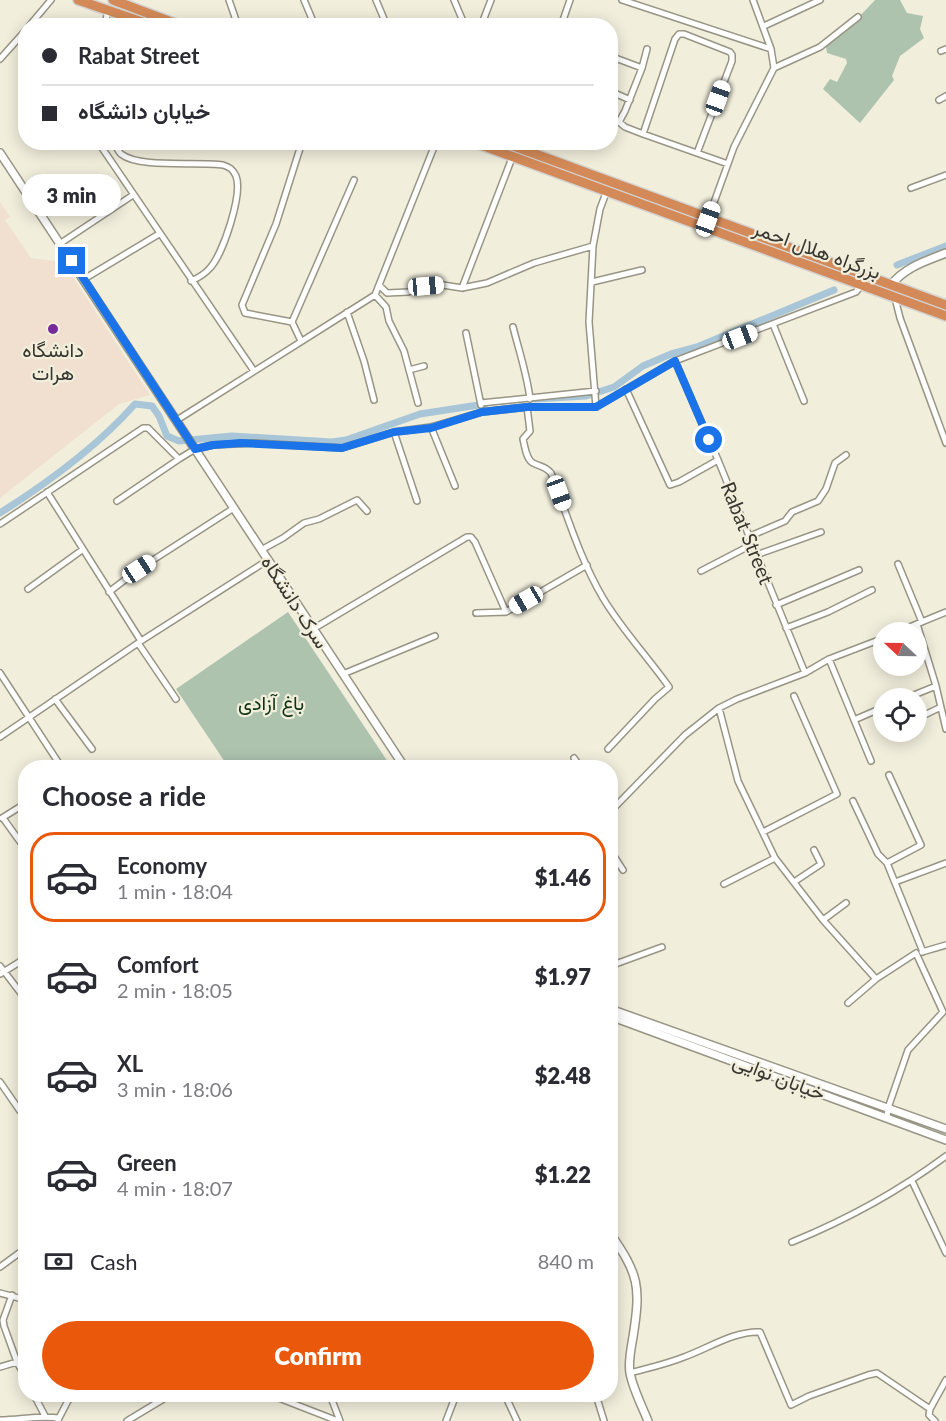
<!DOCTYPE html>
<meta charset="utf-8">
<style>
:root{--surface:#fff;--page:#f7f7f7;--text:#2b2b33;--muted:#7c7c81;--line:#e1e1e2;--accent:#ea580c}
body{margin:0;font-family:Lato,Vazirmatn,sans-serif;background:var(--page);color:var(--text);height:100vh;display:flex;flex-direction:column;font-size:22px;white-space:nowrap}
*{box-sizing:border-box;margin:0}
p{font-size:20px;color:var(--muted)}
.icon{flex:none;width:33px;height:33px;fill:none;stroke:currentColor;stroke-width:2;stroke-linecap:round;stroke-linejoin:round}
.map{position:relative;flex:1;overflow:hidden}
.side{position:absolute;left:18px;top:760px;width:600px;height:642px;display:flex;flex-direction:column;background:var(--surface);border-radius:24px;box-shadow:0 3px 15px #0003}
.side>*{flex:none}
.guide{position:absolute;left:18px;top:18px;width:600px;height:132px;border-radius:24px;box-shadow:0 3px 15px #0003;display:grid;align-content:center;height:132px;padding:0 24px;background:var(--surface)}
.needle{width:39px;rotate:292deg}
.fabs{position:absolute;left:873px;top:622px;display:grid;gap:12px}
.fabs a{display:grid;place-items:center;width:54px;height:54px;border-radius:50%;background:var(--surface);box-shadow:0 3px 15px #0003;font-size:30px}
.end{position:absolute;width:27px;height:27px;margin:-14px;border:8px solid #1a73e8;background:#fff;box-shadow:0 0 0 3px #fff}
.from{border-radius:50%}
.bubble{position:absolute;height:42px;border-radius:21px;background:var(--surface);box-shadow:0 3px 15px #0003;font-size:20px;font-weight:800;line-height:42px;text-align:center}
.car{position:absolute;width:18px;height:36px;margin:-18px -9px;border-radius:8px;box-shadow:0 0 4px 2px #0007;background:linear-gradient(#fff 24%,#345 0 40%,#fff 0 76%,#345 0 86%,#fff 0)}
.guide b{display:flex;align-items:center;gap:21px;height:57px;font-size:22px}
.guide b+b{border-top:2px solid var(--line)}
.guide i{width:15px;height:15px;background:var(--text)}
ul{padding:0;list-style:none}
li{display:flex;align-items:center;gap:18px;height:90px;margin:0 12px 9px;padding:0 12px;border:3px solid transparent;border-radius:24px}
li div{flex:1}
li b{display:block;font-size:22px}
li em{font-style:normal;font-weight:800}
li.active{border-color:var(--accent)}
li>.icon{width:54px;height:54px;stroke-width:1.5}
h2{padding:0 24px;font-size:27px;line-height:72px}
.pay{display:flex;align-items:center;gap:15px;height:66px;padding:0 24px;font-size:22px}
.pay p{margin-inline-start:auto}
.action{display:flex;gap:12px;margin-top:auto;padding:12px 24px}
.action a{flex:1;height:69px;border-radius:36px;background:var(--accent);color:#fff;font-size:24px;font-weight:800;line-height:69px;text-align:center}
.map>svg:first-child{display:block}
</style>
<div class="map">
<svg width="946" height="1421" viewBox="0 0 946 1421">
<rect width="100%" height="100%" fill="#f1eedc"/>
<path fill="#f1e0cf" d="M0,202L10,217L5,220L31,258L63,262L150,395L119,404L0,498Z"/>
<path fill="#adc3ae" d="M875,0H900L907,13L923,16L920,29L924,38L900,56L892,76L894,80L860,123L823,89L830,79L837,82L847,63L846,59L827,53L826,47L858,18Z
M288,612L392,768H229L176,689Z"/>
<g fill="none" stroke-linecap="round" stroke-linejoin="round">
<path stroke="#a8c6d7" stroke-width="7" d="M897,265L946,246
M535,399L586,396L614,387L643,366L671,354L697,347L834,290
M0,513C49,482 97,447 135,404L152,406L159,416L167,436L179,441L232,436L332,442L346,440L420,414L485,404"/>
<defs>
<path id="minor" d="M229,0L238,26
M304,0L315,26
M376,0L387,26
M454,0L465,26
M622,0L771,49
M29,26L51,0
M105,26L108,9
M481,26L491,0
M561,26L570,0
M764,26L820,0
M647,49L642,68L625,111L619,122L625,127L643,134L728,164
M941,51L946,49
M610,56L642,68
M0,59L26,30
M774,68L820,47L858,17
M610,91L630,100
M939,100L946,96
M643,134L675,39L679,34H684L730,52L732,55V61L697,153
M98,142L254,371
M113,142C116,146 118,151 121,154C140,169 198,161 223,165C229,167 233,169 236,176C243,194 223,254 210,268C205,274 198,278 191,281
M911,188L946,175
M708,219L734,147L774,68L771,49L753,0
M61,243L133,195
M84,279L159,234
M592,282L642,270
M379,285L387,293L408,292L425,286L443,285L462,288L487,283L534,263L593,246
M462,288L512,158
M375,295L386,307L389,321L404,351L418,403
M895,298L900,318L946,443
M347,312L364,361L374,400
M292,322L245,313L242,305L276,224L302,142
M773,324L804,401
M513,327C519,351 527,374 530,399
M466,333L481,405
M301,341L292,322L354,180
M675,361L718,460L805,673
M409,370L424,366
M626,389L670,485L679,482L718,460
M481,403L596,391
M527,407L530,431L523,439C525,447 526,459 533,463C541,467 545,466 551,473C567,515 580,559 603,598C622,630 648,657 669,687L655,699L608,749
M596,407L589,322L593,246L600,209L606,193
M177,420L375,295L436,142
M431,427L455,486
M394,432L417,501
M47,492L141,641
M117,501L179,459L195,449L213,445L255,443L342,448L394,432L431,427L482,412L527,407H596L675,361L856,292L862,284
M0,524L143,428H148L179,459
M748,537L785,521L792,512L818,501L826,489L835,463L846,455
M261,550L283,538L304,523L319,519L357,500L367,511
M756,555L821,532
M898,564L922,622
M701,571L751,545
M28,589L82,550
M109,592L139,569L234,508
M776,605L859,570
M476,613L506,612L587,565
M917,624L936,686L946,729
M786,628L828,612L872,590
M313,629L467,537H471L475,542L506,612
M895,633L946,612
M138,643L176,699
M829,659L871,761
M0,673L62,768
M343,674L435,636
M55,699L92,749
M904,699L936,686
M719,708L738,781L775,858L823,920L876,979L916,953L943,1012L908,1050L888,1108L887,1118
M916,719L939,708
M854,720L884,707
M0,737L141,641L268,560
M574,758L581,768
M853,801L878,854L887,863L923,952
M610,812L685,735L719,708L737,699L805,673L829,659L884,638
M2,818L26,803
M3,818L26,850
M763,832L837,794L794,696
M610,850L623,870
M887,863L921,845L889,775
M794,882L821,864L814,850
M895,882L946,863
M724,884L775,858
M823,920L846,903
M922,952L946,945
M0,966L26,1000
M610,966L662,947
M0,974L26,958
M848,1003L876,979
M0,1082L20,1111
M24,1157L26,1158
M912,1181L946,1253
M792,1242C846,1220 899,1191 946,1156
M0,1267L26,1248
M0,1293L26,1300
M12,1295L3,1320L4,1326L17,1362L26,1378
M0,1367L17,1362
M630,1373C648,1368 667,1364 684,1357C709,1348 734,1331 760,1332L791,1405L809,1396L868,1375L877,1373L930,1409
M34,1395L45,1416
M271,1395L338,1421
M330,1395L340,1421
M505,1395L517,1421
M596,1395L604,1421
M0,1420C20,1420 39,1415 59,1418
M58,1420L71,1395
M127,1421L170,1395
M446,1421L456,1395
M935,1421L929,1415L930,1409L946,1380"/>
<path id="tertiary" d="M0,153L405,768
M891,285C905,267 926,261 946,253
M610,1009L946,1129
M610,1016L946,1140
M610,1233C639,1275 641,1286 633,1337C631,1348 628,1362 630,1373C633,1389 642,1406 648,1421"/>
<path id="trunk" d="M78,0L154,26
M113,0L182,26
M473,142L946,316
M503,142L946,305"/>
</defs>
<use href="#minor" stroke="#989584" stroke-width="8"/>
<use href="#tertiary" stroke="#989584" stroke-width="10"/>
<use href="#trunk" stroke="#d3d3d1" stroke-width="12"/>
<use href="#minor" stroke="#fff" stroke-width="5"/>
<use href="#tertiary" stroke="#fff" stroke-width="7"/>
<use href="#trunk" stroke="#d48a58" stroke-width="9"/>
</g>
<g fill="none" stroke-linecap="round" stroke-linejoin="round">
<path stroke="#1a73e8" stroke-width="8" d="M72,261L195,449L213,445L241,443L342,448L394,432L431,428L482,412L527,407H596L675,361L709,440"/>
</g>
<circle fill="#76299b" stroke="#f1eedc" stroke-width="2" cx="53" cy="329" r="6"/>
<g text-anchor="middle" stroke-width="4.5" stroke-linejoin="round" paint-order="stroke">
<g font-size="20" fill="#37362f" stroke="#f1eedc">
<text transform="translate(817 250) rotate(20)" y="7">بزرگراه هلال احمر</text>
<text transform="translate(747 533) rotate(68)" y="7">Rabat Street</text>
<text transform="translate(295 602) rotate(57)" y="7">سرک دانشگاه</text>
<text transform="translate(779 1077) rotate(21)" y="7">خیابان نوایی</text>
</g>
<g font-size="20" fill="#37362f" stroke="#f1eedc">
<text x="53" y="357">دانشگاه<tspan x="53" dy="23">هرات</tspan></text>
</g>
<g font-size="20" fill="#0d3313" stroke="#f1eedc">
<text x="271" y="710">باغ آزادی</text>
</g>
</g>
</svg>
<div class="fabs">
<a><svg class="needle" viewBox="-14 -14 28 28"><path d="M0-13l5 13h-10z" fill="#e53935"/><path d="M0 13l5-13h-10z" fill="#7c7c81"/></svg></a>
<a><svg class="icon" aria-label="locate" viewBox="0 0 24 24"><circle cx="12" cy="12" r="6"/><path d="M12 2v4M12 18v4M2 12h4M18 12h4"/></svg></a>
</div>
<i class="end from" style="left:709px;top:440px"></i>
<i class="end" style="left:72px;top:261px"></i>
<div class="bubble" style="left:22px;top:174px;width:99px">3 min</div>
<i class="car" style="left:718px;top:98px;rotate:20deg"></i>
<i class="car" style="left:708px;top:219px;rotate:20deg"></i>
<i class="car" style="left:426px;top:286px;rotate:85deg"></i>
<i class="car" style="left:740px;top:337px;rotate:69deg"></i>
<i class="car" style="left:559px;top:493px;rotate:160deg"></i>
<i class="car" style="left:139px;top:569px;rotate:57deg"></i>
<i class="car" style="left:526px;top:600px;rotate:240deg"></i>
<div class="guide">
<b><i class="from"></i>Rabat Street</b>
<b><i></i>خیابان دانشگاه</b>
</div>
<section class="side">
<h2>Choose a ride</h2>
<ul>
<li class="active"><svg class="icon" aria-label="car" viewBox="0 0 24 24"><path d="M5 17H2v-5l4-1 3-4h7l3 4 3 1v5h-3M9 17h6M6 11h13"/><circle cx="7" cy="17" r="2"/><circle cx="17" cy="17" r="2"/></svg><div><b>Economy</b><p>1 min · 18:04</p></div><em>$1.46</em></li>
<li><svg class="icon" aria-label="car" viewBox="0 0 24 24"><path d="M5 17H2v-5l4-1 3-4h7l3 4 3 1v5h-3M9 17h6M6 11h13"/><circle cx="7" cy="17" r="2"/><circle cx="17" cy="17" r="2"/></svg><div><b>Comfort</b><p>2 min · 18:05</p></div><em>$1.97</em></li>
<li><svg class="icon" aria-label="car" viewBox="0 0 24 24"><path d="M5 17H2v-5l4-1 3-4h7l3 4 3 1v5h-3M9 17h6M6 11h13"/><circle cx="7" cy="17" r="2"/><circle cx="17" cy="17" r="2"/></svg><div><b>XL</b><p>3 min · 18:06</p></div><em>$2.48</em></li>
<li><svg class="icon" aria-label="car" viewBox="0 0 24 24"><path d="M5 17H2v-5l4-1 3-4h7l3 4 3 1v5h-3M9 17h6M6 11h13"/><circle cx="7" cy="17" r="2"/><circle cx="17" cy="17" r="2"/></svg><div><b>Green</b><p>4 min · 18:07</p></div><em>$1.22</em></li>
</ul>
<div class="pay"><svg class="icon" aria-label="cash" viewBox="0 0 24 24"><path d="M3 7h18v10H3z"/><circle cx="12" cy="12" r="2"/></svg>Cash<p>840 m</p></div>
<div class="action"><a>Confirm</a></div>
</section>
</div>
